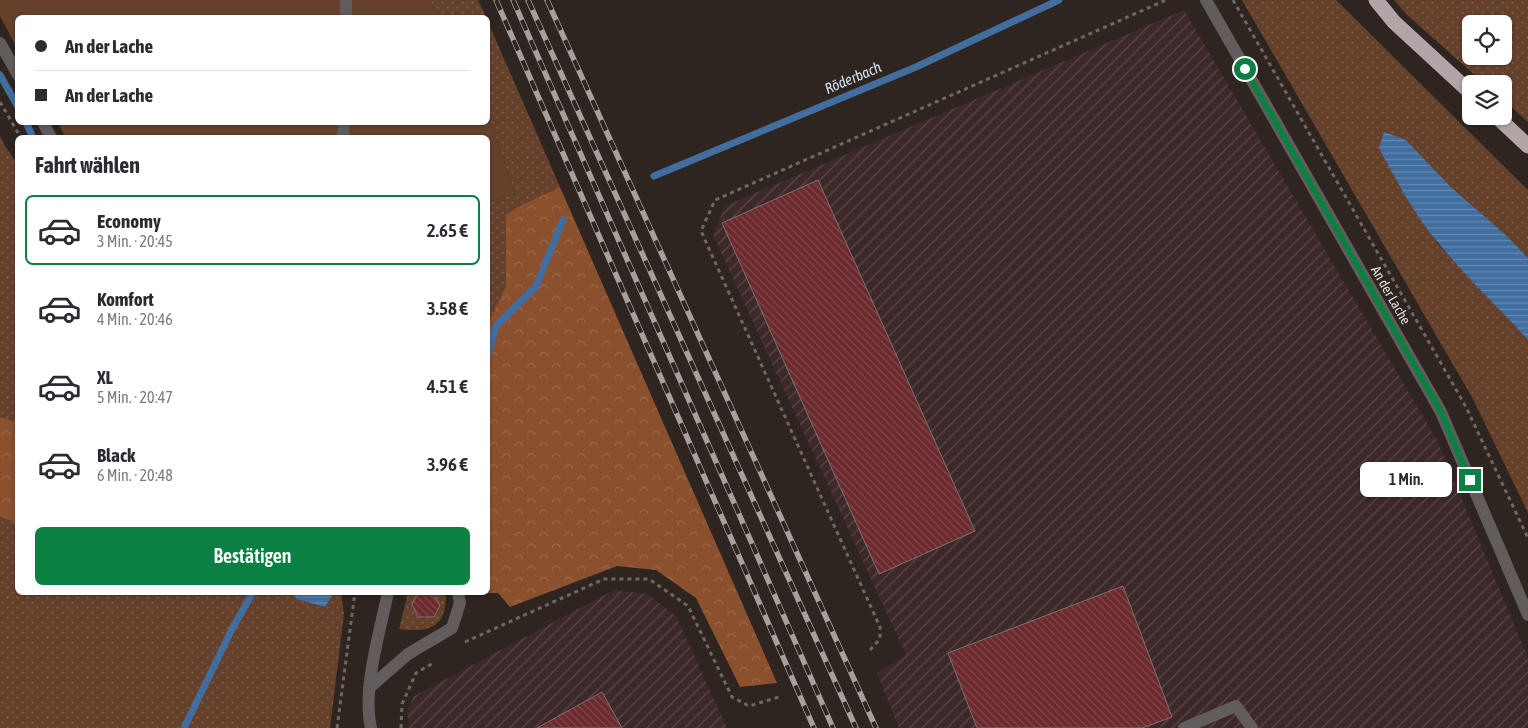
<!DOCTYPE html>
<html lang="de">
<meta charset="utf-8">
<style>
:root{--surface:#fff;--page:#f7f7f7;--text:#2b2b33;--muted:#7c7c81;--line:#e1e1e2;--accent:#0b8043}
body{margin:0;font-family:"Asap Condensed",sans-serif;background:var(--page);color:var(--text);height:100vh;display:flex;flex-direction:column;font-size:19px;white-space:nowrap}
*{box-sizing:border-box;margin:0}
p{font-size:16px;color:var(--muted)}
.icon{flex:none;width:28px;height:28px;fill:none;stroke:currentColor;stroke-width:2;stroke-linecap:round;stroke-linejoin:round}
.map{position:relative;flex:1;overflow:hidden}
.drawer{position:absolute;left:15px;top:135px;width:475px;height:460px;display:flex;flex-direction:column;background:var(--surface);border-radius:8px;box-shadow:0 1px 4px #0004}
.drawer>*{flex:none}
.guide{position:absolute;left:15px;top:15px;width:475px;height:110px;border-radius:8px;box-shadow:0 1px 4px #0004;display:grid;align-content:center;height:110px;padding:0 20px;background:var(--surface)}
.buttons{position:absolute;left:1462px;top:15px;display:grid;gap:10px}
.buttons a{display:grid;place-items:center;width:50px;height:50px;border-radius:8px;background:var(--surface);box-shadow:0 1px 4px #0004;font-size:25px}
.end{position:absolute;width:22px;height:22px;margin:-11px;border:6px solid #0b8043;background:#fff;box-shadow:0 0 0 2px #fff}
.from{border-radius:50%}
.bubble{position:absolute;height:35px;border-radius:8px;background:var(--surface);box-shadow:0 1px 4px #0004;font-size:16px;font-weight:600;line-height:35px;text-align:center}
.guide b{display:flex;align-items:center;gap:18px;height:48px;font-size:19px}
.guide b+b{border-top:1px solid var(--line)}
.guide i{width:12px;height:12px;background:var(--text)}
ul{padding:0;list-style:none}
li{display:flex;align-items:center;gap:15px;height:70px;margin:0 10px 8px;padding:0 10px;border:2px solid transparent;border-radius:8px}
li div{flex:1}
li b{display:block;font-size:19px}
li em{font-style:normal;font-weight:600}
li.on{border-color:var(--accent)}
li>.icon{width:45px;height:45px;stroke-width:1.5}
h2{padding:0 20px;font-size:22px;line-height:60px}
.cta{display:flex;gap:10px;margin-top:auto;padding:10px 20px}
.cta a{flex:1;height:58px;border-radius:8px;background:var(--accent);color:#fff;font-size:20px;font-weight:600;line-height:58px;text-align:center}
.map>svg:first-child{display:block}
</style>
<div class="map">
<svg width="1528" height="728" viewBox="0 0 1528 728">
<defs>
<pattern id="industrial-furrows" width="10" height="10" patternUnits="userSpaceOnUse" patternTransform="scale(1.25)"><rect width="10" height="10" fill="#3d2929"/><path d="M-1 1l2-2M0 10L10 0M9 11l2-2" fill="none" stroke="#594747"/></pattern>
<pattern id="grass-dots" width="8" height="8" patternUnits="userSpaceOnUse" patternTransform="scale(1.25)"><rect width="8" height="8" fill="#65412c"/><path d="M2 2h.1M6 6h.1" fill="none" stroke="#7b5c4a" stroke-width="1.8" stroke-linecap="round"/></pattern>
<pattern id="forest-crowns" width="20" height="18" patternUnits="userSpaceOnUse" patternTransform="scale(1.25)"><rect width="20" height="18" fill="#8b502d"/><path d="M2 6a3 3 0 1 1 6 0M12 15a3 3 0 1 1 6 0" fill="none" stroke="#9b694b"/></pattern>
<pattern id="water-rules" width="6" height="5" patternUnits="userSpaceOnUse" patternTransform="scale(1.25)"><rect width="6" height="5" fill="#416e9f"/><path d="M0 2.5h6" fill="none" stroke="#6589b0"/></pattern>
<pattern id="building-back-hatch" width="6" height="6" patternUnits="userSpaceOnUse" patternTransform="scale(1.25)"><rect width="6" height="6" fill="#6b2a2d"/><path d="M-1 5l2 2M0 0l6 6M5-1l2 2" fill="none" stroke="#80484b"/></pattern>
</defs>
<rect width="100%" height="100%" fill="#2f2520"/>
<path fill="url(#industrial-furrows)" d="M1184,10L1438,442L1528,658V728H899L877,673L906,655L713,235L725,206Z
M614,590L647,594L676,616L727,728H409L407,711L414,696Z"/>
<path fill="url(#grass-dots)" fill-rule="evenodd" d="M430,0H478L486,17H440Z
M1242,0H1336L1528,190V258L1508,237L1451,187L1405,139L1383,132L1396,180L1417,213L1439,245L1528,340V513L1473,399Z
M1394,0H1528V122L1504,100V84H1485L1407,15ZM1471,24H1504V56H1471Z
M488,22L560,187L519,206L506,214V286L488,323V202L515,194L488,114Z
M0,136L5,146L17,163V422L0,417Z
M0,517L14,522L17,532L18,592H293L296,599L325,607L334,593H341L344,614L330,728H0Z
M408,593H443L446,596C445,630 428,632 399,629Z"/>
<path fill="url(#forest-crowns)" d="M560,187L777,683L740,687L696,598L656,570L617,566L510,607L498,593H481L488,592V323L506,286V214L519,206Z
M0,417L17,422V532L14,522L0,517Z"/>
<path fill="#65412c" d="M0,0H430L440,17L18,18L17,48L0,16Z
M488,114L515,194L488,202V138H66L58,123L488,122Z"/>
<path fill="url(#water-rules)" d="M1384,132L1405,139L1451,187L1508,237L1528,258V340C1499,308 1467,278 1440,245C1415,216 1397,182 1379,148Z
M293,593V592L334,593L325,607L296,599Z"/>
<g fill="none" stroke-linecap="round" stroke-linejoin="round">
<path stroke="#416e9f" stroke-width="7" d="M0,75L18,107
M26,122L33,138
M654,176L916,67L1059,0
M488,353L496,326L536,286L563,220
M184,728L232,629L253,592"/>
</g>
<path fill="url(#building-back-hatch)" stroke="#7f7171" d="M818,180L975,531L879,574L722,223Z
M1123,586L1172,717L1142,728H977L948,653Z
M418,593H432L440,605L434,617H418L412,604Z
M602,692L622,728H537Z"/>
<g fill="none" stroke-linecap="round" stroke-linejoin="round">
<path stroke="#706763" stroke-width="3" stroke-dasharray="4 4" stroke-linecap="butt" d="M1233,0L1466,407L1528,538
M0,102L21,138
M465,642L604,579H649L688,606L732,697L749,706L779,697
M870,650L880,639V627L701,231L715,200L1166,0
M337,728L355,592
M401,728L402,704L416,673L435,662"/>
<path stroke="#625c5d" stroke-width="12" d="M346,0V18
M343,138L344,122
M1184,728L1236,706L1252,728"/>
<path stroke="#625c5d" stroke-width="12" d="M1206,0L1441,412L1528,615
M0,43L18,75
M43,122L51,138
M369,688L408,654L452,628L460,603L458,592
M371,728C362,689 380,632 388,592"/>
<path stroke="#b3a4a8" stroke-width="15" d="M1376,0L1394,22L1471,93
M1496,116L1528,146"/>
<defs>
<path id="rail" d="M496,0L814,728
M513,0L833,728
M528,0L856,728
M547,0L876,728"/>
</defs>
<use href="#rail" stroke="#a8a09c" stroke-width="5.5"/>
<use href="#rail" stroke="#2f2520" stroke-width="4" stroke-dasharray="11" stroke-linecap="butt"/>
</g>
<g fill="none" stroke-linecap="round" stroke-linejoin="round">
<path stroke="#0b8043" stroke-width="6" d="M1245,69L1441,412L1470,480"/>
</g>
<g text-anchor="middle" stroke-width="4" stroke-linejoin="round" paint-order="stroke">
<g font-size="14" fill="#e0d9d5" stroke="#2f2520">
<text transform="translate(1391 295) rotate(60)" y="5">An der Lache</text>
</g>
<g font-size="15" font-style="italic" fill="#d5e1f0" stroke="#2f2520">
<text transform="translate(853 78) rotate(-23)" y="5">Röderbach</text>
</g>
</g>
</svg>
<div class="buttons">
<a><svg class="icon" aria-label="locate" viewBox="0 0 24 24"><circle cx="12" cy="12" r="6"/><path d="M12 2v4M12 18v4M2 12h4M18 12h4"/></svg></a>
<a><svg class="icon" aria-label="layers" viewBox="0 0 24 24"><path d="M12 4l9 5-9 5-9-5zM3 14l9 5 9-5"/></svg></a>
</div>
<i class="end from" style="left:1245px;top:69px"></i>
<i class="end" style="left:1470px;top:480px"></i>
<div class="bubble" style="left:1360px;top:462px;width:92px">1 Min.</div>
<div class="guide">
<b><i class="from"></i>An der Lache</b>
<b><i></i>An der Lache</b>
</div>
<section class="drawer">
<h2>Fahrt wählen</h2>
<ul>
<li class="on"><svg class="icon" aria-label="car" viewBox="0 0 24 24"><path d="M5 17H2v-5l4-1 3-4h7l3 4 3 1v5h-3M9 17h6M6 11h13"/><circle cx="7" cy="17" r="2"/><circle cx="17" cy="17" r="2"/></svg><div><b>Economy</b><p>3 Min. · 20:45</p></div><em>2.65 €</em></li>
<li><svg class="icon" aria-label="car" viewBox="0 0 24 24"><path d="M5 17H2v-5l4-1 3-4h7l3 4 3 1v5h-3M9 17h6M6 11h13"/><circle cx="7" cy="17" r="2"/><circle cx="17" cy="17" r="2"/></svg><div><b>Komfort</b><p>4 Min. · 20:46</p></div><em>3.58 €</em></li>
<li><svg class="icon" aria-label="car" viewBox="0 0 24 24"><path d="M5 17H2v-5l4-1 3-4h7l3 4 3 1v5h-3M9 17h6M6 11h13"/><circle cx="7" cy="17" r="2"/><circle cx="17" cy="17" r="2"/></svg><div><b>XL</b><p>5 Min. · 20:47</p></div><em>4.51 €</em></li>
<li><svg class="icon" aria-label="car" viewBox="0 0 24 24"><path d="M5 17H2v-5l4-1 3-4h7l3 4 3 1v5h-3M9 17h6M6 11h13"/><circle cx="7" cy="17" r="2"/><circle cx="17" cy="17" r="2"/></svg><div><b>Black</b><p>6 Min. · 20:48</p></div><em>3.96 €</em></li>
</ul>
<div class="cta"><a>Bestätigen</a></div>
</section>
</div>
